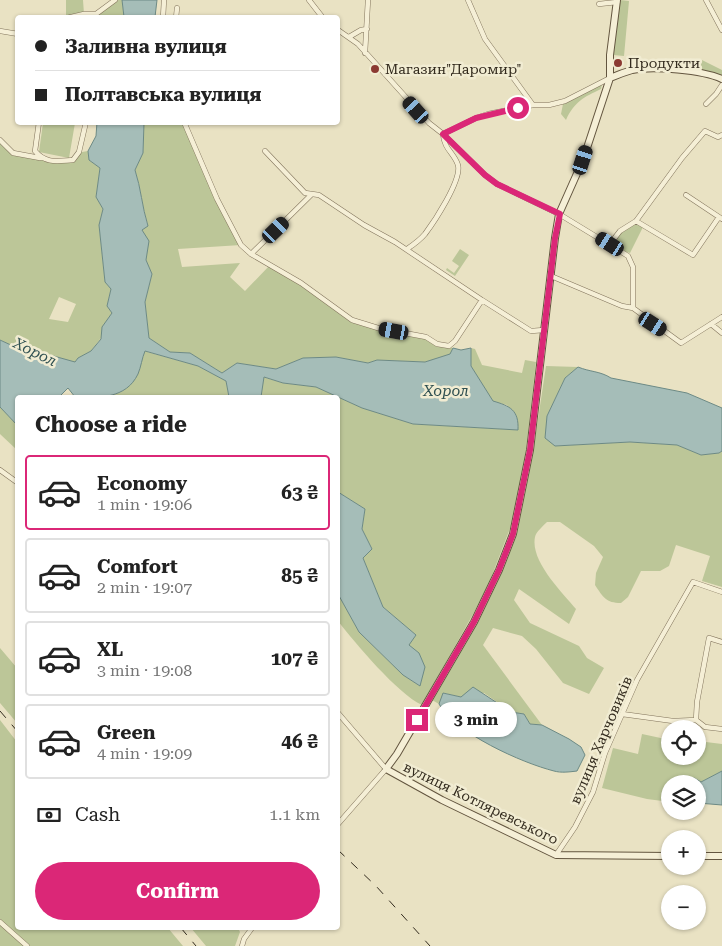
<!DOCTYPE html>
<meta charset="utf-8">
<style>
:root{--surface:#fff;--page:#f2f2f2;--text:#222;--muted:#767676;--line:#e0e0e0;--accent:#db2777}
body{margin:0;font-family:"Roboto Serif",serif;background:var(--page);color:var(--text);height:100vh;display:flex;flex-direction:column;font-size:19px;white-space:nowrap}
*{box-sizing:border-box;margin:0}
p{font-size:16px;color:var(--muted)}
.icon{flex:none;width:28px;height:28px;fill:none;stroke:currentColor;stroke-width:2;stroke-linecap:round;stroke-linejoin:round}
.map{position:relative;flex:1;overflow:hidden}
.sheet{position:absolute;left:15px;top:395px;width:325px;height:535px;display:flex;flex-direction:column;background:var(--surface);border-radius:5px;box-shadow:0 1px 4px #0004}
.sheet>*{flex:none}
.top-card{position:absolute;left:15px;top:15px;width:325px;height:110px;border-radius:5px;box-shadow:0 1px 4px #0004;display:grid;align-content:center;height:110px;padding:0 20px;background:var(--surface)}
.controls{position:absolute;left:661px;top:720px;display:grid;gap:10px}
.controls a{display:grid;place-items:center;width:45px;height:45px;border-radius:50%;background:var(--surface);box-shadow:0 1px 4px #0004;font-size:25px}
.end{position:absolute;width:22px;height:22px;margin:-11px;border:6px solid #db2777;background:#fff;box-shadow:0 0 0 2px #fff}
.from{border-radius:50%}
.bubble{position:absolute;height:35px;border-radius:18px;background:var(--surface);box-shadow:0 1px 4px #0004;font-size:16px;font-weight:700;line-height:35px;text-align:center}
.car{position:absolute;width:15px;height:30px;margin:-15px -8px;border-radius:6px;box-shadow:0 0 4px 1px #0007;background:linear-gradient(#222 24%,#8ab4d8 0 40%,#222 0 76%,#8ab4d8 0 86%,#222 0)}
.top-card b{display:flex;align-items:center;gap:18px;height:48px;font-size:19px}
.top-card b+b{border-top:1px solid var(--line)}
.top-card i{width:12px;height:12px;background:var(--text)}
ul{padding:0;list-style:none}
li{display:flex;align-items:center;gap:15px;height:75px;margin:0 10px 8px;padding:0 10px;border:2px solid var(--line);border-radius:5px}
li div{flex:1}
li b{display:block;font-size:19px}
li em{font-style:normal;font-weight:700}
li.active{border-color:var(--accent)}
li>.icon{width:45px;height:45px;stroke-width:1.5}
h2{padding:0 20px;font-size:22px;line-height:60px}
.pay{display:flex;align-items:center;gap:12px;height:55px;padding:0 20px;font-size:19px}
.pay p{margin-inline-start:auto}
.action{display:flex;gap:10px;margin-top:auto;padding:10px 20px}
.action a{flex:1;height:58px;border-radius:30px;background:var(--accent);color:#fff;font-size:20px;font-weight:700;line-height:58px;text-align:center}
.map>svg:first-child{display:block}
</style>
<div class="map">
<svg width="722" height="946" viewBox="0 0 722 946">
<rect width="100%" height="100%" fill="#e9e2c3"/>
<path fill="#bcc698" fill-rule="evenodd" d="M66,0H83L84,14H95L115,0H122L124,17L66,18Z
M620,0L629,1L624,56L613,55Z
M700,59L722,70V79L700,73Z
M602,84L601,89C584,97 574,102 566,120L561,114L563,104L583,92Z
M43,123H75L69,158L39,152Z
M144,123H184L217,199L241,245L178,249L182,267L240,263L230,277L245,291L270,265L301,283L352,320L426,337L437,344L453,348L451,354L425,362L377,360L368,363L336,357L303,358L276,369L237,363L222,373L190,353L170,352L149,338L145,302L152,274L146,260L148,241L142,230L148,225C142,207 141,188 135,170L143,153Z
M0,140L13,153L56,161L73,160L81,146L82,152L88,151L89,160L100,168L96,197L103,209L99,225L105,282L111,289L107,306L112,313L103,327L101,338L91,351L78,358L75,363L50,355L44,361L0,340ZM59,297L76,304L68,322L49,319Z
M636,221L644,225L630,253L626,252L612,242L620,231Z
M460,249L469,255L455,276L446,270L447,268L454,273L459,266L452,261Z
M471,348L475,349L482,365L522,373L525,360L536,362L525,459L514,518L486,591L422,705C398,694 355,643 338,621V594L359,632L403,675L420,686L419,653L408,645L416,635L383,607L363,558L372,549L362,529L365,509L338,492V398H261L263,377L283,383L316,387L362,408L413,424L518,430L507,405L493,402L471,366Z
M144,351L198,366L226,381L229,397L105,398L124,390Z
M546,366L578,367L565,378L547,416L555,446L630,442L677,445L701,455L719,453L722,451V587L702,581L710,556L676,545L669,566L660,571H641L628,597L621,603C606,603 603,597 595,585L596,573L603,557L594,546L560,522H547C543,526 536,532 535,537C530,561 562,592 576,609L569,624L519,589L514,600L530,623L579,646L587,658L604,668L589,694L563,683L536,649L522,636L493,628L483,645L542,725L530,724L524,714L511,712L484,693L461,697L444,693L439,704L432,700L478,620L516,537L533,452Z
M0,407L17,425V450L0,434Z
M0,648L17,668V723L0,703Z
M0,720L17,742L18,928H168L183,946H0Z
M642,734L670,740V756H698V741L722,744V771L701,782L670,784V802L647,799L602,788L613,748L638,754Z
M191,928H238L240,932L235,946H206Z"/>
<path fill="#a5bdb8" stroke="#6d8a85" d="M122,0H157L155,17H124Z
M97,122L144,123L143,153L135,170C141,188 142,207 148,226L142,230L149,241L146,260L152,274L145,302L149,338L170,352L190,353L222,373L237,363L276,369L303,358L336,357L368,363L377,360L425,362L450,354L453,348L461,350L471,348V366L493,401C510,406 519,410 518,430L413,424L362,408L316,387L283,383L264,377L261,397H229L226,381L198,366L145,351C142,358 141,367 138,374C126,399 99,398 75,397L68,388L59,397L18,398L17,425L0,407V340L13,346L39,354L44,361L50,355L75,362L78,358L91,351L101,339L102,327L112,313L107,306L111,289L105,282L99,225L103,209L96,197L100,168L89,160L88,151L96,136Z
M578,367C590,372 600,371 611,378L687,393L722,408V451L719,453L701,455L677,445L630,442L555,446L545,438L547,416L565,378Z
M338,492L365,509L362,529L372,549L363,558L383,607L416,635L409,645L419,653L425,667L420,686L403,675L359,632L338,594Z
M473,687L511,712L524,714L530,724L542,725L569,739L581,747L585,755L577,771C569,772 561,773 554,771C522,763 455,733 439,704L443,693L461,697Z
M722,771V805L698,803V784L686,782L694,778L701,782Z"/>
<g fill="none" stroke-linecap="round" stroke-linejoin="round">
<defs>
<path id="street" d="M309,0L323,18
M468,0L485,39L533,105
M706,0L722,30
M599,4L617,2
M67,18L84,14H96
M98,18L96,14L115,0
M163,18L164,0
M176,18L177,8
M338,30L358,44L429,123L443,134L485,175L497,184L559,214L628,256L633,267V308
M0,31L18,34
M349,37L361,30L367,29
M365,53L368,0
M706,104L716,94L722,85
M39,122L35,151C46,164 57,161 73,160L79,152L86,122
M184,122L217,199L241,245L251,254L301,283L352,320L378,328L426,337L437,344L449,346L455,341L482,300
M0,140L13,153L40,158
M265,151L305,193L312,194
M686,195L722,219
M636,221L693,255L719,217
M610,244L620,231L636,221L682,158L705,131L718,137L722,135
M407,249C413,245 420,240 425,234C434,222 462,180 458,165C454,153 444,149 443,134L476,118L488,114L533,105H549L565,101L610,78
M251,254L312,194L319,195L364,225L395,242L482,300L531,331L544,330
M551,276L622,306L633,308L681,343L722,317
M711,324L722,333
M0,470L18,483
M338,713L386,769L338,824
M622,714L673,721L696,720L705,727L722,729
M696,720L697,702L709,638L722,642
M556,855L575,827L593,792L605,753L637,680L693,582L722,592
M0,922L27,946
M242,946L244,939L252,928"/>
<path id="secondary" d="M617,0L610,55V78L583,160L559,214L555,238L530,450L513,534L499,570L474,622L397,754L386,769L442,800L556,855L670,856
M610,78C617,75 625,72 632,70C654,66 702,70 722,79
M698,856H722"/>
</defs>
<use href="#street" stroke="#82745c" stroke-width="5.5"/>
<use href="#secondary" stroke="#63553f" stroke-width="8"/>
<use href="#street" stroke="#f5efd6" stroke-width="4.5"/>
<use href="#secondary" stroke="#f5efd6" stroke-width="6"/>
<path stroke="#332b1e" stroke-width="1" stroke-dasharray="9 9" stroke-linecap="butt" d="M0,711L18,732
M338,850L376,886L430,946
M181,928L196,946"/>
</g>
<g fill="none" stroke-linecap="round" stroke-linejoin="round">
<path stroke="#db2777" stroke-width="6" d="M417,720L474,622L499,570L513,534L530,450L555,238L560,214L497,184L485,175L443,134L476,118L518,108"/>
</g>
<g fill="#8b3a32" stroke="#f1ecd2" stroke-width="2">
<circle cx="618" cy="63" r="5"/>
<circle cx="375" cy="69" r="5"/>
</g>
<g text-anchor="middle" stroke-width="5" stroke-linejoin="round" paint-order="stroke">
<g font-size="14" fill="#332b1e" stroke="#f1ecd2" text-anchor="start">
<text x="628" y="68">Продукти</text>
<text x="385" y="74">Магазин"Даромир"</text>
</g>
<g font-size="14" fill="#332b1e" stroke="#f1ecd2">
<text transform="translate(601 740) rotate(-67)" y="5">вулиця Харчовиків</text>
<text transform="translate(481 803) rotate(26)" y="5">вулиця Котляревського</text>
</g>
<g font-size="15" font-style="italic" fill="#2f5051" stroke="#f1ecd2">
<text transform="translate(35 352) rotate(26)" y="5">Хорол</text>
<text x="446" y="396">Хорол</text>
</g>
</g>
</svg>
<div class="controls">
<a><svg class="icon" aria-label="locate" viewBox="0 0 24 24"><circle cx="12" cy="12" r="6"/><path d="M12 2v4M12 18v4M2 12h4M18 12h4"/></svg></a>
<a><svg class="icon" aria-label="layers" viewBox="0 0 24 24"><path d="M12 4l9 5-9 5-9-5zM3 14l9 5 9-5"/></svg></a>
<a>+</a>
<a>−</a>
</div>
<i class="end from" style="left:518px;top:108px"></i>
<i class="end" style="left:417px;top:720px"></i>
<div class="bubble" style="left:435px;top:702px;width:82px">3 min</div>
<i class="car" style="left:416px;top:110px;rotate:318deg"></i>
<i class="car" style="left:583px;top:160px;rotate:18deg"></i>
<i class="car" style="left:276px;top:230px;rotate:46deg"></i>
<i class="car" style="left:610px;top:244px;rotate:302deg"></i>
<i class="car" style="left:653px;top:324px;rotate:123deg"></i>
<i class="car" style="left:394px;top:331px;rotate:280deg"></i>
<div class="top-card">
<b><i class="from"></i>Заливна вулиця</b>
<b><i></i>Полтавська вулиця</b>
</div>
<section class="sheet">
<h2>Choose a ride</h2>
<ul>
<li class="active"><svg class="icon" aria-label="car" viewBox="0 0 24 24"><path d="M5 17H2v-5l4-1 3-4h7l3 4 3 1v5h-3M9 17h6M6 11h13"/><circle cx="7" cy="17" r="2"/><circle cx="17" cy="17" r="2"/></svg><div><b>Economy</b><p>1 min · 19:06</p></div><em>63 ₴</em></li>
<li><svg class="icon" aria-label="car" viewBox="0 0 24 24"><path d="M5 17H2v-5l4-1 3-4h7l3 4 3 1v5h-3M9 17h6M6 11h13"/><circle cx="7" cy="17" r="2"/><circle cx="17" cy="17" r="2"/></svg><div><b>Comfort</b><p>2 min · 19:07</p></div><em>85 ₴</em></li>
<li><svg class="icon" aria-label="car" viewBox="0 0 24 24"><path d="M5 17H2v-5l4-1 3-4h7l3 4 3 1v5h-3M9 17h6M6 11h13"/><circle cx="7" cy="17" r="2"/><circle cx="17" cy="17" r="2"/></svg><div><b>XL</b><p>3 min · 19:08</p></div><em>107 ₴</em></li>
<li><svg class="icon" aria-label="car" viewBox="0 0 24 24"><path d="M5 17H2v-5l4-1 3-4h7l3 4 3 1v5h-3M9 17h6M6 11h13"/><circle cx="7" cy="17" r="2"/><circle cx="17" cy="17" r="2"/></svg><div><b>Green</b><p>4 min · 19:09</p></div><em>46 ₴</em></li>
</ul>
<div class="pay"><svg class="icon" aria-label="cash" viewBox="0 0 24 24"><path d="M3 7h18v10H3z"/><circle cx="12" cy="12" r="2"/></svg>Cash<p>1.1 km</p></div>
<div class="action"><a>Confirm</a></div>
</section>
</div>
